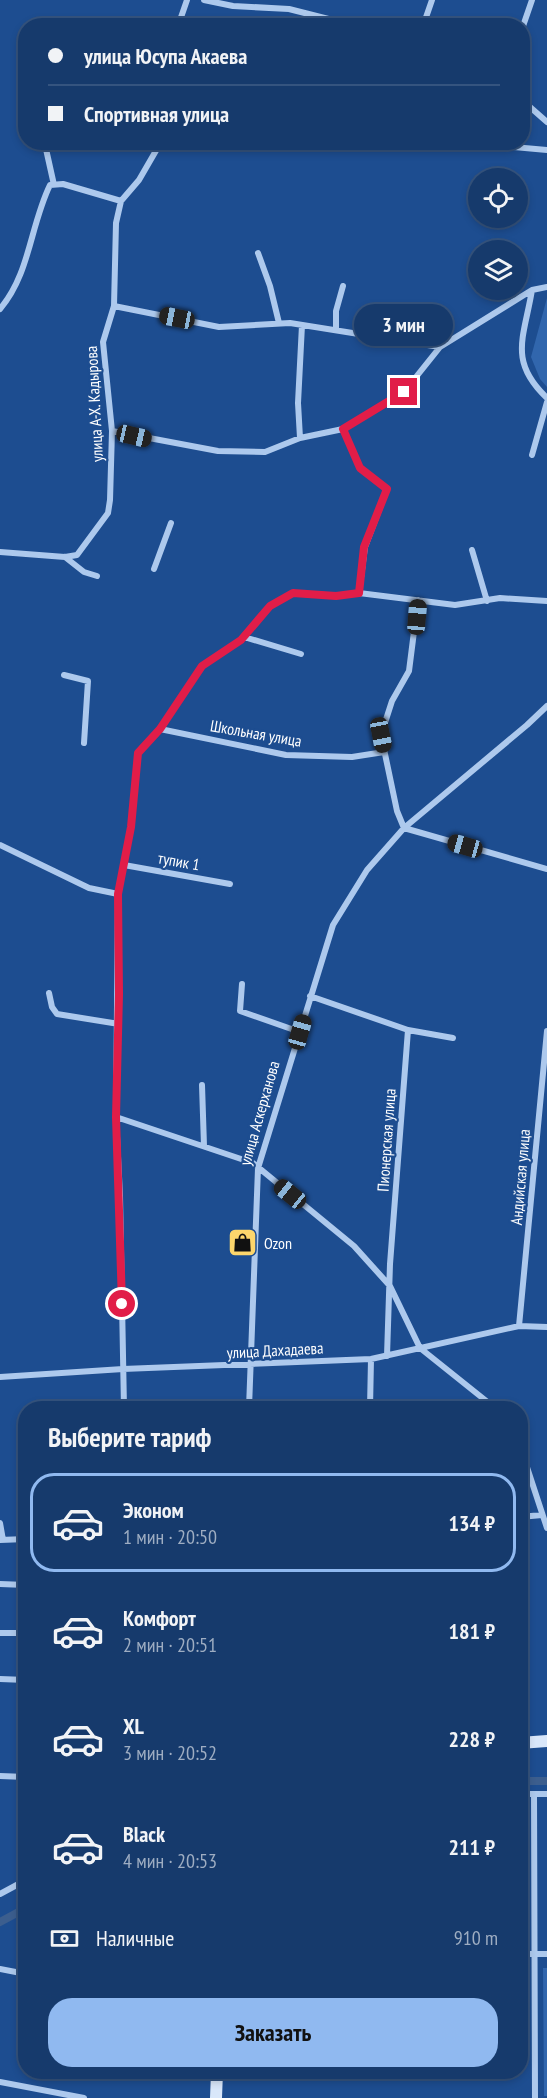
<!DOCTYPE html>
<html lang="ru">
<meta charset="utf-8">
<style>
:root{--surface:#163a6c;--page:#1f4172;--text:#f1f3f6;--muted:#9eadc2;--line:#35547f;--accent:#90b9f0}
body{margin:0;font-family:"PT Sans Narrow",sans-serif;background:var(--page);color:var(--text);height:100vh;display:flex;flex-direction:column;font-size:22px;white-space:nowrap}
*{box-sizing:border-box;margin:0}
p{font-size:20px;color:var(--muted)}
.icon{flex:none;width:33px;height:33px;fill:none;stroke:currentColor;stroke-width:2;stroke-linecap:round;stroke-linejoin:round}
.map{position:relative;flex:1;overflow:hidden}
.drawer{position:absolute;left:18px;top:1401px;width:510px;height:678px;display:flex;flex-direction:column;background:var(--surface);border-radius:24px;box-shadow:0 3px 9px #0003,0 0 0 2px var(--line)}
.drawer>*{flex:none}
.banner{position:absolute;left:18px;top:18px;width:512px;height:132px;border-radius:24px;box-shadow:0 3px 9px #0003,0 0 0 2px var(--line);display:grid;align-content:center;height:132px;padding:0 30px;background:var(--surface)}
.buttons{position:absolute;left:468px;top:168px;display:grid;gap:12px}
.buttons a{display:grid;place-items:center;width:60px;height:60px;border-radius:50%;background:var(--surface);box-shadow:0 3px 9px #0003,0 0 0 2px var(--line);font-size:30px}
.end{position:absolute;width:27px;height:27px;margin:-14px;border:8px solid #e11d48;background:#fff;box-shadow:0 0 0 3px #fff}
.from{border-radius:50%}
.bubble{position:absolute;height:42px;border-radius:21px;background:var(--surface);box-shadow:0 3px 9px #0003,0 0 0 2px var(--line);font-size:20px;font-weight:600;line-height:42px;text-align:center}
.car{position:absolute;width:18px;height:36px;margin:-18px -9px;border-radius:8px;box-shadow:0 0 4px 2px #0007;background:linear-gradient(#222 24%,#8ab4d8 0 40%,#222 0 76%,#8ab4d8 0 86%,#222 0)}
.banner b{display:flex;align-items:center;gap:21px;height:57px;font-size:22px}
.banner b+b{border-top:2px solid var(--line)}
.banner i{width:15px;height:15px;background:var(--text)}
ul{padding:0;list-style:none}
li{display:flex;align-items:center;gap:18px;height:99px;margin:0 12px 9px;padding:0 18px;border:3px solid transparent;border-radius:24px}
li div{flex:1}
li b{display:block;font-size:22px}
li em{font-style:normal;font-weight:600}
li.selected{border-color:var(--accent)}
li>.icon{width:54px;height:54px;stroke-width:1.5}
h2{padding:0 30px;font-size:27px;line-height:72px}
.pay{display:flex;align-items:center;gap:15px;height:66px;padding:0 30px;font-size:22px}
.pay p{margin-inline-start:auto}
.cta{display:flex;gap:12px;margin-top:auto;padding:12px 30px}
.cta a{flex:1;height:69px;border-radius:24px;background:var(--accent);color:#111;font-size:24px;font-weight:600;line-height:69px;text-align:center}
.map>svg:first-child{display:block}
</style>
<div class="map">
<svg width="547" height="2098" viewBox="0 0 547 2098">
<rect width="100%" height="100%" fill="#1d4d90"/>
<path fill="#3166ad" d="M547,298V387L540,379L531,357Z
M543,1968H547V2096H544Z"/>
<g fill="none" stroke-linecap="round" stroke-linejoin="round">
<path stroke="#3c5e8e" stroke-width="8" d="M520,1781H547
M0,1922L26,1908"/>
<path stroke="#adc9ed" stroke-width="6" d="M204,0L233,6L289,9L356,26
M178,26L187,0
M423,26L432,0
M522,29L532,0
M522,100L547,122
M460,142L547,150
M46,149L54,185
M258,253L270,286L279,323
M532,290C524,338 508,361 547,398
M114,306L219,327L290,323L440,347L532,290L547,287
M0,309C30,274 30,226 50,185L63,184L121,201
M336,330V311L343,286
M343,429L360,468L387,489L365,547L359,593
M112,431L218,451L265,452L300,438L343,429L404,392L440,347
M300,438L298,403L302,325
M532,455L547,402
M472,550L487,601
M0,552L65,557L77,555L108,513L110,500L112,431L103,342L114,306L116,223L121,201L139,180L161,142
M65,557L84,572L97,576
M154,569L171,523
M418,600L409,671L392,701L381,735L397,811L404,828L547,869
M244,637L301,654
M64,675L88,681L84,743
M160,729L286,755L352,757L384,752
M0,845L89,888L118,894
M124,865L230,884
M242,984L240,1011L300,1032
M49,993L52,1007L57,1014L119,1024
M310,996L408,1030L390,1264L387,1356
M408,1030L453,1038
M202,1085L204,1146
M116,1117L253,1163L354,1246L390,1286L420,1348L495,1408
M519,1326L547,1031
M0,1377L123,1369L371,1359L519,1326L547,1327
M124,1408L120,1196L116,1117L118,894L131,827L138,753L160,729L202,666L241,640L270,606L293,593L336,596L359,593L455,605L500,598L547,601
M249,1408L258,1168L333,925L367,870L404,828L527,725L547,706
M370,1408L371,1359
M520,1446L547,1528
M520,1517L542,1515
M0,1523L3,1540
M0,1540L26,1539
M0,1584L26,1585
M0,1633H26
M0,1679L26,1680
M0,1776L26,1777
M520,1794H547
M534,1794L535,2098
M0,1894L26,1880
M520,1954H547
M0,1969L26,1974
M0,2082L84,2098"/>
<path stroke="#d9e7fa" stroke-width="12" d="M520,1743L547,1741
M216,2098L217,2072"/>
</g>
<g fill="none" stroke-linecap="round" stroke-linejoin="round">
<path stroke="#e11d48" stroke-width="8" d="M122,1304L116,1117L119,994L118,894L131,827L138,753L160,729L202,666L241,640L270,606L293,593L336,596L359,593L364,547L387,489L360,468L343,429L404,392"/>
</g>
<defs>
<symbol id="shop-square" viewBox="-11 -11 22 22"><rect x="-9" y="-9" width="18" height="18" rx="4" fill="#fcd66c" stroke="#1d4d90"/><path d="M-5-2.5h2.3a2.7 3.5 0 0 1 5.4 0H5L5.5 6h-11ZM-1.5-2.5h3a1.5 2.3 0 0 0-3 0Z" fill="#111"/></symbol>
</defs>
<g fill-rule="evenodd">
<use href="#shop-square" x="226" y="1226" width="33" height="33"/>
</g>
<g text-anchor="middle" stroke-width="4.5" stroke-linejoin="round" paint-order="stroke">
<g font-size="16" fill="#fff" stroke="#1d4d90">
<text transform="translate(94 404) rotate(-93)" y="6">улица А-Х. Кадырова</text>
<text transform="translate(256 733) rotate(10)" y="6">Школьная улица</text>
<text transform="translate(179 861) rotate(10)" y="6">тупик 1</text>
<text transform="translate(259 1113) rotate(-74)" y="6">улица Аскерханова</text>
<text transform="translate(386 1140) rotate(-86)" y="6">Пионерская улица</text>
<text transform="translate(520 1177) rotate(-85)" y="6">Андийская улица</text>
<text transform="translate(275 1350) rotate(-3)" y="6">улица Дахадаева</text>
</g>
<g font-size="16" fill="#fff" stroke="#1d4d90" text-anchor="start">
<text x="264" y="1249">Ozon</text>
</g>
</g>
</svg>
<div class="buttons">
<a><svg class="icon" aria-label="locate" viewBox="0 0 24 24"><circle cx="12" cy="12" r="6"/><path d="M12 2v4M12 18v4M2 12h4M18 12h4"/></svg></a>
<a><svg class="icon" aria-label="layers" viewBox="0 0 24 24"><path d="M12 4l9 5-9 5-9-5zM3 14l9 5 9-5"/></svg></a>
</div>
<i class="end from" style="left:122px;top:1304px"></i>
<i class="end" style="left:404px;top:392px"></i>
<div class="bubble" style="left:354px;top:304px;width:99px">3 мин</div>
<i class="car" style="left:177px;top:318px;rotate:281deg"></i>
<i class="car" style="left:134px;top:436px;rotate:103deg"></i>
<i class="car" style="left:417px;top:617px;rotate:5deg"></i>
<i class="car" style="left:381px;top:735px;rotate:169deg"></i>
<i class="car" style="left:465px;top:846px;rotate:286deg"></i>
<i class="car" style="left:300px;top:1032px;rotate:16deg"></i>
<i class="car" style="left:290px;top:1194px;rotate:309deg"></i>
<div class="banner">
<b><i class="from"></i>улица Юсупа Акаева</b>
<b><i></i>Спортивная улица</b>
</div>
<section class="drawer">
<h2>Выберите тариф</h2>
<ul>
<li class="selected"><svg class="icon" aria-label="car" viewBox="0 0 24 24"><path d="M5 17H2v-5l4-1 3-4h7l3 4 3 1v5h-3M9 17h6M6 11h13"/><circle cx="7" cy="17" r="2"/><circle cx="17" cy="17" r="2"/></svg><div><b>Эконом</b><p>1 мин · 20:50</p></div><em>134 ₽</em></li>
<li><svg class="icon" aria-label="car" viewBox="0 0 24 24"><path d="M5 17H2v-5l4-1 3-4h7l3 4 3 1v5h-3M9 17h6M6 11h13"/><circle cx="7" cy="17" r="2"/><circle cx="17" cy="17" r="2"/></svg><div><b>Комфорт</b><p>2 мин · 20:51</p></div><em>181 ₽</em></li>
<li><svg class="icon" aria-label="car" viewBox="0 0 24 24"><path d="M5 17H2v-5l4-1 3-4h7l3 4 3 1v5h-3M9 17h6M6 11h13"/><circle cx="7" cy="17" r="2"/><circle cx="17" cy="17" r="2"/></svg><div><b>XL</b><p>3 мин · 20:52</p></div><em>228 ₽</em></li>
<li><svg class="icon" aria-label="car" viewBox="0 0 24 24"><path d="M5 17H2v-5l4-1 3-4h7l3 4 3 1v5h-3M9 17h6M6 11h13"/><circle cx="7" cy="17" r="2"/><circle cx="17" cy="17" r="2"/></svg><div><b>Black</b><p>4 мин · 20:53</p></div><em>211 ₽</em></li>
</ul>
<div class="pay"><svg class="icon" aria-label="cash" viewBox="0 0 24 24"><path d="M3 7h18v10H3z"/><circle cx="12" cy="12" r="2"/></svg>Наличные<p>910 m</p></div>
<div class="cta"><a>Заказать</a></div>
</section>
</div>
